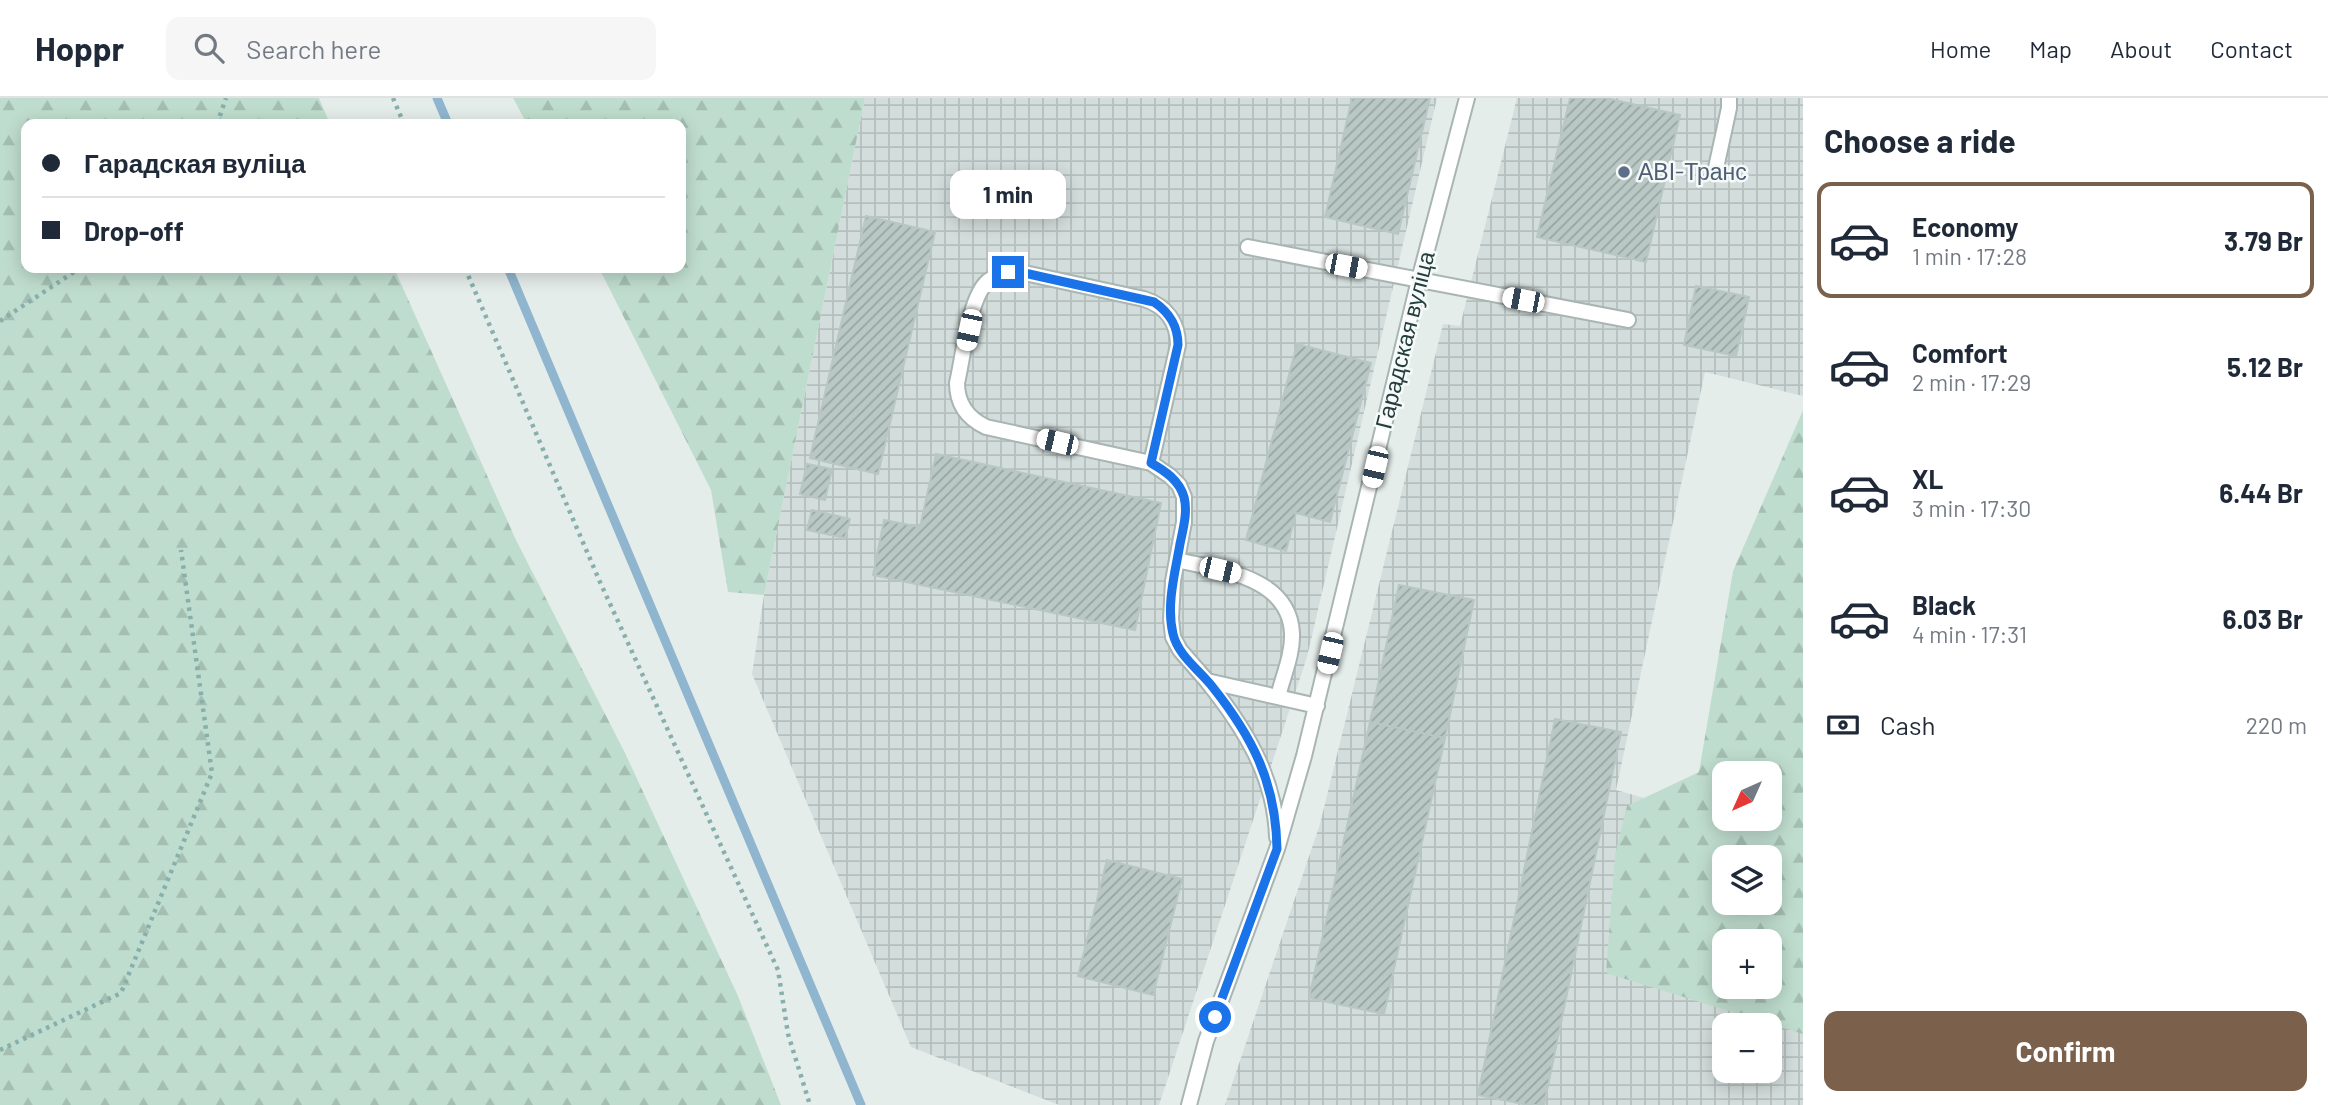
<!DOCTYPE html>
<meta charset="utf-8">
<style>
:root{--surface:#fff;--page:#f6f6f7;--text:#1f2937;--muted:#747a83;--line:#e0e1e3;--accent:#7b614c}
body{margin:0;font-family:Barlow,sans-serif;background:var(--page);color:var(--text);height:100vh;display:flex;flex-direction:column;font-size:26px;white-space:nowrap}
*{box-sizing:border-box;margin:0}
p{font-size:23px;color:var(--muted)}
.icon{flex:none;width:38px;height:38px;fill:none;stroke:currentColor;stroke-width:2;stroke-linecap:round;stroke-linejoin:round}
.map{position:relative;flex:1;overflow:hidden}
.side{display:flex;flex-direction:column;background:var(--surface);width:525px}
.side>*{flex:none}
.banner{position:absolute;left:21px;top:21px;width:665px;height:154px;border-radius:14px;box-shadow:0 4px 18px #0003;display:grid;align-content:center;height:154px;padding:0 21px;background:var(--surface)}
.needle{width:46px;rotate:225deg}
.tools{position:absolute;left:1712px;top:663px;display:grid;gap:14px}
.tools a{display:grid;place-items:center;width:70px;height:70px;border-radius:14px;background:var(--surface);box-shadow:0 4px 18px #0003;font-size:35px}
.end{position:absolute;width:32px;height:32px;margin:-16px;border:9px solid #1a73e8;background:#fff;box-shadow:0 0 0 4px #fff}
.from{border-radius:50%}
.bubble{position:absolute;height:49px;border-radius:14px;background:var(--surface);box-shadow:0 4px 18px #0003;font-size:23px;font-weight:700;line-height:49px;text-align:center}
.car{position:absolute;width:21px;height:42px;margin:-21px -10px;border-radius:9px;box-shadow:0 0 5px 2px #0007;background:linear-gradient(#fff 24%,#345 0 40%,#fff 0 76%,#345 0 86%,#fff 0)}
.banner b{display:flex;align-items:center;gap:24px;height:66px;font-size:26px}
.banner b+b{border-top:2px solid var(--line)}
.banner i{width:18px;height:18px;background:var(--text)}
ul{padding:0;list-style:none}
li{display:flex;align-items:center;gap:21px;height:116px;margin:0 14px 10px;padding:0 7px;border:4px solid transparent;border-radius:14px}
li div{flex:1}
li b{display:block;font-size:26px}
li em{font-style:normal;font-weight:700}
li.current{border-color:var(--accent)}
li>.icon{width:63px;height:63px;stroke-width:1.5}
h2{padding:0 21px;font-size:32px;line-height:84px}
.pay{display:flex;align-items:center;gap:18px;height:77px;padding:0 21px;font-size:26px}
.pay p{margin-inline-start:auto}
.button{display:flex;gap:14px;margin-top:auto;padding:14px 21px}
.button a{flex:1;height:80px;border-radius:14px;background:var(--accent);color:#fff;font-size:28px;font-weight:700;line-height:80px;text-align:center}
header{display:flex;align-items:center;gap:42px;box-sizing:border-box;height:98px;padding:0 35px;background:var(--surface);border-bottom:2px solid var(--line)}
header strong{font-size:33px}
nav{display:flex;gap:38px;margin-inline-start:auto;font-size:24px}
.search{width:490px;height:63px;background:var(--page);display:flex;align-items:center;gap:18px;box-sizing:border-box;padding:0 24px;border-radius:14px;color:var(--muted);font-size:26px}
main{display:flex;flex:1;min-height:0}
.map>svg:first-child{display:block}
</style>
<header>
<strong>Hoppr</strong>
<div class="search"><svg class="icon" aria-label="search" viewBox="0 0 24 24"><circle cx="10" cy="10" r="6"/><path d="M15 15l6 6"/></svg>Search here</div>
<nav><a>Home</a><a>Map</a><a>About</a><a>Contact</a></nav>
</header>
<main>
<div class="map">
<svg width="1803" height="1007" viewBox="0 0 1803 1007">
<defs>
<pattern id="industrial-grid" width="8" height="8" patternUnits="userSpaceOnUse" patternTransform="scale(1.75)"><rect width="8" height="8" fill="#d3dddb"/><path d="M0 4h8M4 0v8" fill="none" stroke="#b5bfbd"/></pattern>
<pattern id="forest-firs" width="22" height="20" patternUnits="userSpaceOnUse" patternTransform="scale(1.75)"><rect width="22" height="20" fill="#bfddce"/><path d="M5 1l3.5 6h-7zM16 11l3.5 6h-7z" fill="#a4bfb2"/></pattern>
<pattern id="building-hatch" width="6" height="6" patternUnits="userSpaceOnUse" patternTransform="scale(1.75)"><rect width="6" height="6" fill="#bac8c5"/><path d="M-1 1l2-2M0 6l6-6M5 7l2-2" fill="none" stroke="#97a4a1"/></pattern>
</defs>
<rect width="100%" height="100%" fill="#e5edeb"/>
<path fill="url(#industrial-grid)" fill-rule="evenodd" d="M865,0H1437L1307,559L1159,1007H1059L911,949L752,576L764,497Z
M1517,0H1803V298L1705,274L1616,692L1803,745V1007H1225L1320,726L1443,226L1460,228ZM1724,760H1769V805H1724ZM1724,844H1769V889H1724ZM1724,928H1769V973H1724Z"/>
<path fill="url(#forest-firs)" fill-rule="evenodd" d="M0,0H319L330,26H26V170H394L516,442L625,655L738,898L781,1007H0Z
M513,0H865L764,497L728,494L711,392L599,170H681V26H527Z
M1803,312V936L1606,875L1615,757L1627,708L1699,674L1733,473ZM1724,676H1769V721H1724ZM1724,760H1769V805H1724ZM1724,844H1769V889H1724Z"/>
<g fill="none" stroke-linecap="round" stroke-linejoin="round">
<path stroke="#90b6cf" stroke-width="9" d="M437,0L448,26
M508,170L861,1007"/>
</g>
<path fill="url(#building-hatch)" stroke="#b7c7c4" stroke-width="2" d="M1352,0H1430L1398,136L1325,119Z
M1570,0H1606L1680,17L1646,164L1537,139Z
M866,118L935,134L878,376L810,360Z
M1696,188L1749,199L1736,258L1684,247Z
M1297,246L1371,265L1330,424L1296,415L1286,453L1246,442Z
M936,356L1161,405L1135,532L873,477L884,422L920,429Z
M807,366L832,371L825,402L800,396Z
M812,412L850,421L845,440L807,432Z
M1399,487L1474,502L1445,640L1370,624Z
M1555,621L1621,634L1544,1007H1528L1478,997Z
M1370,624L1445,640L1384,916L1309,900Z
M1107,762L1182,781L1153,897L1078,878Z"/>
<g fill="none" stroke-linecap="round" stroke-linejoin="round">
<defs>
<path id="lane" d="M1716,70L1729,10V0
M1248,149L1628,222
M1151,365L1178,247C1178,224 1166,208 1144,201L1020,174C1008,174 997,176 988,183C969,199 963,260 957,285C957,306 967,320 986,329L1151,365L1170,378L1179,387L1184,399V424L1173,483L1171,521L1173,539L1180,552L1207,583L1317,608
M1177,462C1219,472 1289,478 1292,535C1293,556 1283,578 1278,599
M1207,583C1244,629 1275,678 1277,739
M1189,1007L1206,943L1277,751L1304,658L1419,182L1467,0"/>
</defs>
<use href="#lane" stroke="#a8b5b3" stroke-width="18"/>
<path stroke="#87afac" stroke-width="4.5" stroke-dasharray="3.5 5" stroke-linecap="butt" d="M393,0L404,26
M217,26L226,0
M465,170L600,484L778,872L788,936L810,1007
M0,223L80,170
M0,952L121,895L212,675L181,452"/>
<use href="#lane" stroke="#fff" stroke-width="14"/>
</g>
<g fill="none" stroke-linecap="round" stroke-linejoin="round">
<path stroke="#1a73e8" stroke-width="9" d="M1008,174H1020L1154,204C1170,215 1178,228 1178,247L1151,365C1165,373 1179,382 1184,399C1188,414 1183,431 1180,446C1175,475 1166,507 1173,536C1178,557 1198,571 1211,587C1252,638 1276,684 1277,751L1215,919"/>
</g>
<circle fill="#5c6f8a" stroke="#f5faf8" stroke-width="2.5" cx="1624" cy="74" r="7"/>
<g text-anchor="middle" stroke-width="5" stroke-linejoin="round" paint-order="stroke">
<g font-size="23" fill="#4e5e75" stroke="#f5faf8" text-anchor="start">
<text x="1638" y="82">АВІ-Транс</text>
</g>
<g font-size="23" fill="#253e3d" stroke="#f5faf8">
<text transform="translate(1405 242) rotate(-76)" y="8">Гарадская вуліца</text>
</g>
</g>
</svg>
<div class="tools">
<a><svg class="needle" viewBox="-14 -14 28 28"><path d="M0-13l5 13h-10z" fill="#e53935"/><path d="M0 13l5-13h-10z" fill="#747a83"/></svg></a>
<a><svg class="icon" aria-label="layers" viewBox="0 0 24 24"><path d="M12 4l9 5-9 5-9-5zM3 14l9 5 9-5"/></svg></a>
<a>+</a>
<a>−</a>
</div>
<i class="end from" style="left:1215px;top:919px"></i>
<i class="end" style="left:1008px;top:174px"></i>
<div class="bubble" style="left:950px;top:72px;width:116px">1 min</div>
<i class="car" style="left:1346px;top:168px;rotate:101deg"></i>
<i class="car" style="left:1523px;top:202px;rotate:281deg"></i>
<i class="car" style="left:969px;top:232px;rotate:192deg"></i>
<i class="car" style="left:1057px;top:344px;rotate:283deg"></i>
<i class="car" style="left:1375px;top:369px;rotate:193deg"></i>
<i class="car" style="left:1220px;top:472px;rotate:103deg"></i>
<i class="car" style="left:1330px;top:555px;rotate:193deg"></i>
<div class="banner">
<b><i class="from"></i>Гарадская вуліца</b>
<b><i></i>Drop-off</b>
</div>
</div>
<section class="side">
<h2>Choose a ride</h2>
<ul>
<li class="current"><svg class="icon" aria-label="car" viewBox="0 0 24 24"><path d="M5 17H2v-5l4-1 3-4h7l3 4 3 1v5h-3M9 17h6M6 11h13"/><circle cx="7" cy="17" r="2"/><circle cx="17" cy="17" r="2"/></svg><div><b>Economy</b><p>1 min · 17:28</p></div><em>3.79 Br</em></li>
<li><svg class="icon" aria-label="car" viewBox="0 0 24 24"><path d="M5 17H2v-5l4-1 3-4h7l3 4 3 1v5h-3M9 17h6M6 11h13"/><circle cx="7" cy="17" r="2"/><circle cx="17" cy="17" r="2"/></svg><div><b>Comfort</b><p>2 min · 17:29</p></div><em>5.12 Br</em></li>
<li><svg class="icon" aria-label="car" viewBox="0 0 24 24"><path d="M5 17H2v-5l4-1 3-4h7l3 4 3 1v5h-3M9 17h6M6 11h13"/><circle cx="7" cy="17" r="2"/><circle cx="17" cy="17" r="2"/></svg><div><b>XL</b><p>3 min · 17:30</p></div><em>6.44 Br</em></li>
<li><svg class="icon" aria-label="car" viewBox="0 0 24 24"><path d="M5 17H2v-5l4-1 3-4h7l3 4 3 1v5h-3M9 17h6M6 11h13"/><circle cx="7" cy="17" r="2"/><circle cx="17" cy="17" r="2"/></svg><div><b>Black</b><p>4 min · 17:31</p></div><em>6.03 Br</em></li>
</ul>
<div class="pay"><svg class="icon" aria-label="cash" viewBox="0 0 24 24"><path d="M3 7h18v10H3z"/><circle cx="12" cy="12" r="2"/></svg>Cash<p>220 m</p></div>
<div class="button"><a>Confirm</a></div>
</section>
</main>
